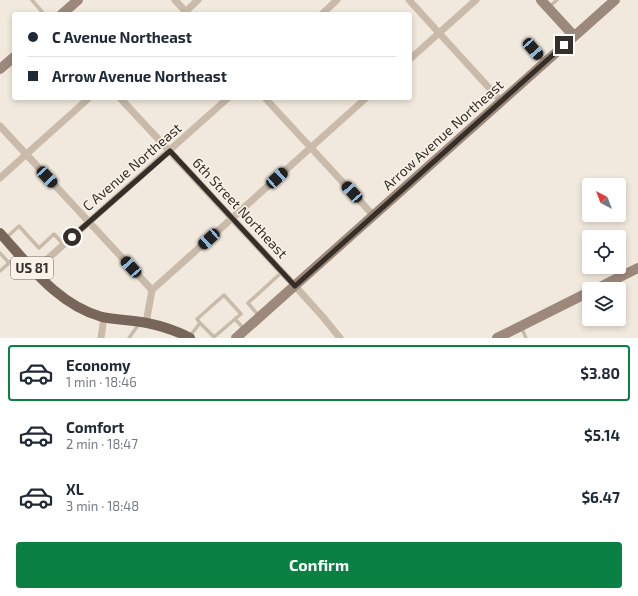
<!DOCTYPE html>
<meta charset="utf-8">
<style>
:root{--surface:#fff;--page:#f2f2f3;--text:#1f2937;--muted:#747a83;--line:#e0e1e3;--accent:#0b8043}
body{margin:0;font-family:"Exo 2",sans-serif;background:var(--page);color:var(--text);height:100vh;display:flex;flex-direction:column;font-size:15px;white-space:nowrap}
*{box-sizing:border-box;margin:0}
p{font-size:13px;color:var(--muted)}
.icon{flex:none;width:22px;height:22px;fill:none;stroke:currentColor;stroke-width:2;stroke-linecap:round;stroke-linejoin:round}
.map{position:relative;height:338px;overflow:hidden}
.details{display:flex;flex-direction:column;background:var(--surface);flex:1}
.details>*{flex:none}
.hud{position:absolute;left:12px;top:12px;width:400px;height:88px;border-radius:4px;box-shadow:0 2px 6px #0003;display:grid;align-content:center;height:88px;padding:0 16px;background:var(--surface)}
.needle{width:26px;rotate:318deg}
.fabs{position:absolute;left:582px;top:178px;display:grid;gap:8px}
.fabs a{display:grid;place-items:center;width:44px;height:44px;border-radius:4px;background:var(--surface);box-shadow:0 2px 6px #0003;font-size:20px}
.end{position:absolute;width:18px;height:18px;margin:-9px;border:5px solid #362e29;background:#fff;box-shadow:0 0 0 2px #fff}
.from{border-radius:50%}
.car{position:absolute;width:12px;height:24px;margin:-12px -6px;border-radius:5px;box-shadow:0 0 3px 1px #0007;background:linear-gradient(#222 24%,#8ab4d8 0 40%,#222 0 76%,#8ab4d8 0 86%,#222 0)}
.hud b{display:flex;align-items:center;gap:14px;height:38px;font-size:15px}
.hud b+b{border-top:1px solid var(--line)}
.hud i{width:10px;height:10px;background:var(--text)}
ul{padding:7px 0 0;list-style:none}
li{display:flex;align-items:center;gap:12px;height:56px;margin:0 8px 6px;padding:0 8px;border:2px solid transparent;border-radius:4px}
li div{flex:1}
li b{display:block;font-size:15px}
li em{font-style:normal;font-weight:700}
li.current{border-color:var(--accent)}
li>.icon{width:36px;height:36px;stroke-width:1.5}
.cta{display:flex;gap:8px;margin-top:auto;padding:8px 16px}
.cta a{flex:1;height:46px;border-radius:4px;background:var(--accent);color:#fff;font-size:16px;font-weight:700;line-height:46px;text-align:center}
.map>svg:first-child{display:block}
</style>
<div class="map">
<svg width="638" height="338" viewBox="0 0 638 338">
<rect width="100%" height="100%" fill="#f1e9dd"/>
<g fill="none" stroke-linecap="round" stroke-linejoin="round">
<path stroke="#c9baa9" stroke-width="3.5" d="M32,0L44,14
M549,7L557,0
M533,49L544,61
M6,238L19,226L39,248L54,234L63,244
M0,253L9,263
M0,271L18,255
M259,316L248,303L282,272
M200,323L197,319L224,295L241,314L235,319
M521,327L526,338
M190,336L200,323L214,337L235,319L245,330
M129,338L139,324"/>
<path stroke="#c9baa9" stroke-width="7" d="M175,0L188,14
M409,0L501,101
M183,14L198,0
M322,14L337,0
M410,59L476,0
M120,98L295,286L323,317L340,338
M265,98L373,215
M0,126L152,290
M0,178L89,98
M34,271L228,98
M146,323L152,290L366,98
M101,338L104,317"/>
<path stroke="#9d897b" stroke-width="10" d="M541,0L574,36
M62,14L78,0
M0,69L14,57
M596,289L638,268
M236,338L615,0
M497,338L589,292"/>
<path stroke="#78665a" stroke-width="10" d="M0,233C30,266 58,305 102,317C117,320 132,320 147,323C162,326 177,331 190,338"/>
</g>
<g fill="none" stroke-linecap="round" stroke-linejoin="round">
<path stroke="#362e29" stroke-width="5" d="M72,237L170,151L295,286L564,45"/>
</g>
<g text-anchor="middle" stroke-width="3" stroke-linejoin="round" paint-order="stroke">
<rect fill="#f9f3e9" stroke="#706963" stroke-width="1" x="11" y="257" width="42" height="22" rx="3"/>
<g font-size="13" font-weight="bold" fill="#362e29">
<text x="32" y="273">US 81</text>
</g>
<g font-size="14" fill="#362e29" stroke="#f9f3e9">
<text transform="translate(443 135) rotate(-42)" y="5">Arrow Avenue Northeast</text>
<text transform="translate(132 167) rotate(-41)" y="5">C Avenue Northeast</text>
<text transform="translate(240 208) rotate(47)" y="5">6th Street Northeast</text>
</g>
</g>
</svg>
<div class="fabs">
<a><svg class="needle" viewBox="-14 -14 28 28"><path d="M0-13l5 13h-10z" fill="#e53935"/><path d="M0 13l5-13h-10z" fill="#747a83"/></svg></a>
<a><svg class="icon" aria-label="locate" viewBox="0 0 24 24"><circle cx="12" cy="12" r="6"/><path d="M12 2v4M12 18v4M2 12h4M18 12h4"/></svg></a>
<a><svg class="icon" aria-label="layers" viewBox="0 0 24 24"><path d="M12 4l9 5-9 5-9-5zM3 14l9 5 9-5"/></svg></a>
</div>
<i class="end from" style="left:72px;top:237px"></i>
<i class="end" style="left:564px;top:45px"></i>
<i class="car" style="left:533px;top:49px;rotate:139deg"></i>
<i class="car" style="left:47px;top:177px;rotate:137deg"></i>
<i class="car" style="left:277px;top:178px;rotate:48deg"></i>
<i class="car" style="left:352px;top:192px;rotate:318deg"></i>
<i class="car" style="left:209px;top:239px;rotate:228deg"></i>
<i class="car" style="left:131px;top:267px;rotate:318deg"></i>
<div class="hud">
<b><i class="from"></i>C Avenue Northeast</b>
<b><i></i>Arrow Avenue Northeast</b>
</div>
</div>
<section class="details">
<ul>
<li class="current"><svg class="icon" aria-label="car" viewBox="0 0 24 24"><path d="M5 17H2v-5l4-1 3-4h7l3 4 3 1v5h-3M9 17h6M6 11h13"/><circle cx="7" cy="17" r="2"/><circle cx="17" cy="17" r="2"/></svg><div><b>Economy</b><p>1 min · 18:46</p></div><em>$3.80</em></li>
<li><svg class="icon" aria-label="car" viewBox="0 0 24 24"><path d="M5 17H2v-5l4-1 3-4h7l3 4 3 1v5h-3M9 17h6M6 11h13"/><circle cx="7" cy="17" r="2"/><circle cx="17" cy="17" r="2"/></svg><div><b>Comfort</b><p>2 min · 18:47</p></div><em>$5.14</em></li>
<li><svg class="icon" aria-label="car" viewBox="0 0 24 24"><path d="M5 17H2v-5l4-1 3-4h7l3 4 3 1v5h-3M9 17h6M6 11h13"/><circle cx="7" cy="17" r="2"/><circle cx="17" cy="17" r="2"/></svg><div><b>XL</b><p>3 min · 18:48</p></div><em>$6.47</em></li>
</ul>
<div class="cta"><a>Confirm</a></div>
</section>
